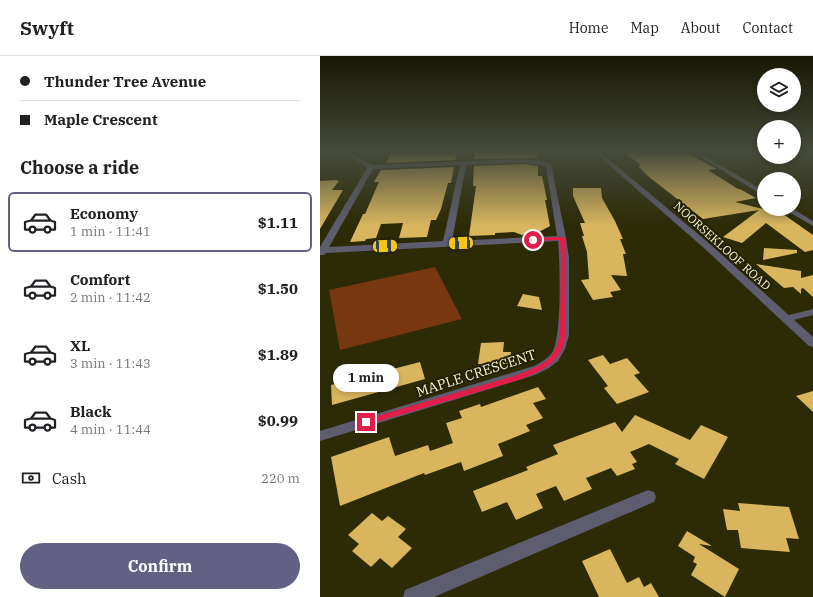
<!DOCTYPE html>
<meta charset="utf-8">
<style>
:root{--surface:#fff;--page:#f2f2f2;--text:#202124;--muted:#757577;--line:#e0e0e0;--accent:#626084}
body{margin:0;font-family:"IBM Plex Serif",serif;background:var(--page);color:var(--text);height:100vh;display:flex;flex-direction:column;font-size:15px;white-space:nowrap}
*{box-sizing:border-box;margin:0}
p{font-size:13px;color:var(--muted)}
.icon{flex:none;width:22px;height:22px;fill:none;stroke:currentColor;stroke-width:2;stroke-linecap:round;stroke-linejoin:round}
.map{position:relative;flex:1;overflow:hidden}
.sheet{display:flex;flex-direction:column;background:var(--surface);width:320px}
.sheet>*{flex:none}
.top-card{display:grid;align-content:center;height:88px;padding:0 20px;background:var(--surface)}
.buttons{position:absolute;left:437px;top:12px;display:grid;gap:8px}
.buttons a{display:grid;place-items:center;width:44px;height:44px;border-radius:50%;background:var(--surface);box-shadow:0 2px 6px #0003;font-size:20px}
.end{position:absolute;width:18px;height:18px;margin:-9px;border:5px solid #e11d48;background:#fff;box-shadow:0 0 0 2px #fff}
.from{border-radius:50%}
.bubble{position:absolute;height:28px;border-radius:14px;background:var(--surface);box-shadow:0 2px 6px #0003;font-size:13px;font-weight:700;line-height:28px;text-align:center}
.car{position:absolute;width:12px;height:24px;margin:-12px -6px;border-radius:5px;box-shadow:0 0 3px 1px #0007;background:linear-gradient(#f5c518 24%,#345 0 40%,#f5c518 0 76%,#345 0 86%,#f5c518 0)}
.top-card b{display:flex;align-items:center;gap:14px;height:38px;font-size:15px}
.top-card b+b{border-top:1px solid var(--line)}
.top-card i{width:10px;height:10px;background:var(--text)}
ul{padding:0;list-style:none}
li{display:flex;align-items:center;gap:12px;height:60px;margin:0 8px 6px;padding:0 12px;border:2px solid transparent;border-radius:6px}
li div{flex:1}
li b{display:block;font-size:15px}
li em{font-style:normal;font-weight:700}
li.selected{border-color:var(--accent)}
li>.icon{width:36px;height:36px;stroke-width:1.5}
h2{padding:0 20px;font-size:18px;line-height:48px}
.pay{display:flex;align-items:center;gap:10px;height:44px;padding:0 20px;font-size:15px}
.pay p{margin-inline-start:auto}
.button{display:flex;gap:8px;margin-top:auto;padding:8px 20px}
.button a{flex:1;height:46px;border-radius:24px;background:var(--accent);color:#fff;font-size:16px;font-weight:700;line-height:46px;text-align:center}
header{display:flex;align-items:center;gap:24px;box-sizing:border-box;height:56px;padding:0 20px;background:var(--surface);border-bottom:1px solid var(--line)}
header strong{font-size:19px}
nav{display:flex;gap:22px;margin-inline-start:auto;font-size:14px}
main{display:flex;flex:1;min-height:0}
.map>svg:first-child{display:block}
</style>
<header>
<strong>Swyft</strong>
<nav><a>Home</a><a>Map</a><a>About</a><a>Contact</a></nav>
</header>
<main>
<section class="sheet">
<div class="top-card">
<b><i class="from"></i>Thunder Tree Avenue</b>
<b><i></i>Maple Crescent</b>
</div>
<h2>Choose a ride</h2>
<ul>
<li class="selected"><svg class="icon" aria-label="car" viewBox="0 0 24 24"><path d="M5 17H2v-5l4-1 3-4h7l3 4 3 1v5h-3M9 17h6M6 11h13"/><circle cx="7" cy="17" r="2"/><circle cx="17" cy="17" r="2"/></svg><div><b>Economy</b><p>1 min · 11:41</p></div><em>$1.11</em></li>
<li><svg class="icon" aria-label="car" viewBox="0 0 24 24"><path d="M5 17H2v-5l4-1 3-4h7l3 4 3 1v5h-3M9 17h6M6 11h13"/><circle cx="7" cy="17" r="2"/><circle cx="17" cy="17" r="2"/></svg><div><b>Comfort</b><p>2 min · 11:42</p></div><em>$1.50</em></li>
<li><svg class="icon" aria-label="car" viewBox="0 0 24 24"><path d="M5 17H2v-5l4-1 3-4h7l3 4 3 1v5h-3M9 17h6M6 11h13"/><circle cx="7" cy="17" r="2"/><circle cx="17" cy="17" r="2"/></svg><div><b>XL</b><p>3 min · 11:43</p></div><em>$1.89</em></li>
<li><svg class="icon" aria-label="car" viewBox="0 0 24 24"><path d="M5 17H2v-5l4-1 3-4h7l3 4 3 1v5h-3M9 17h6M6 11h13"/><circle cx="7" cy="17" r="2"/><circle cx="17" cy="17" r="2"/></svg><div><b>Black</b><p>4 min · 11:44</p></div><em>$0.99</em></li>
</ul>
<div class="pay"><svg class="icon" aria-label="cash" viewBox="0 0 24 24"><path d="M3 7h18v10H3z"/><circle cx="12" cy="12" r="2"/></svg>Cash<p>220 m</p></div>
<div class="button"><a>Confirm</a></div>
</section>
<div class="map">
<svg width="493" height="541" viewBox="0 0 493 541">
<rect width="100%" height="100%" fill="#2c2b06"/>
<path fill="#763711" d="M115,211L142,263L20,294L9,234Z"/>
<path fill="#d9b65e" d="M72,95H104V97H137L135,104L66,107Z
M164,95H211V96H217V102L154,103V96Z
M301,95H363L397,113L388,114L418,133H420L436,142L415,146L463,158L493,179V194L485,196L446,167L422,187L403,181L439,154L383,163L329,121L319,111L320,108Z
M204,108L218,110V120H222L227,144H225L230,170L217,177L212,174L202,179L194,176L175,177V179L149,180L156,130H153L154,110Z
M134,111L131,127H128L121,153L116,164H111L107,181L79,182L83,167L61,168L56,182L46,183L45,185L30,186L43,158H45L59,126H54L61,114Z
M16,124L19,125L12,134H23L0,173V125Z
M253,132H281L282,142L295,165L303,183H300L306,198H303L307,220L291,219L301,234L290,236L293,241L273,244L261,224L269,223L267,196L262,180H264L260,167H265L253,140Z
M444,192L477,194V197L443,204Z
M436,208L481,215V222L493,219V241L483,232L481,233V238L473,231L464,232Z
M203,238L219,241L222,254L197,250Z
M184,286L183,296H191L190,308H158L161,287Z
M283,299L290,308L307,302L320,317L314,319L329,336L297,348L284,332L288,330L268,304Z
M100,306L105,323L12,349L11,329Z
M218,331L226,343L213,347L223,362L206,369L210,375L178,388L183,400L144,415L141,406L105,419L104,417L20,450L11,401L69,381L75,400L108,389L110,395L133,387L126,367L142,362L139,355L160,348L161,351Z
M493,335V356L476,340Z
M315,359L370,384L381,369L408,381L384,423L355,408L359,403L329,388L310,396L317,406L312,408L315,413L297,420L291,412L266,422L272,433L244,445L236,430L216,438L223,452L196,464L187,446L162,456L153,435L208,414L206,411L238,398L233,389L295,366L302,376Z
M418,447L469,451L479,483L466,482L470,496L421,492L418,474H407L403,453L420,455Z
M52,457L62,465L68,460L86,473L78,481L92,492L72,512L60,502L51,511L32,495L39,488L28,479Z
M367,475L392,490L379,488L419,513L405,541L371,519L377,508L373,506L375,501L358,490Z
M290,493L307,527L319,521L324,531L331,527L339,541H279L262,505Z"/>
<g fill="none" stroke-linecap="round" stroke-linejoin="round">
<path fill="#5e5d70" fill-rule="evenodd" d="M21,95H28L52,109L204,103L219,104L231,108L246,182L249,202V279L245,293L238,305L229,312L215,319L0,385V375L214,310C221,306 229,302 233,295C242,276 240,207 238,185L6,197L4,199H0V191L47,112ZM204,107L226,110L237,180L132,185L146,109ZM140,109L123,185L9,191L53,113Z
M370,95H377L444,135V140Z
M464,153H473L493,165V170Z
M493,253V259L465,266L460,263L461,261Z
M328,434L334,436L336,441L334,446L114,541H83L85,534Z"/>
<path fill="#5e5d70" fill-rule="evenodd" d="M273,95H279L391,189L493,281V291L489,290L385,193Z"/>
</g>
<linearGradient id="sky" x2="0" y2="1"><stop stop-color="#181803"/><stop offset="0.56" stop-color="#454a3b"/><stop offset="1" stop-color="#454a3b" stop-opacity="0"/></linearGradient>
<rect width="493" height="170" fill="url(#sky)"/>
<path fill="#e11d48" d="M242,181L245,182L246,202V278C242,307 226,312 202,323L46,369L43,368V364L197,319C221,309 235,306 240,278L241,202L240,184L213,185L211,184L213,182Z"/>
<g text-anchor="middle" stroke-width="4" stroke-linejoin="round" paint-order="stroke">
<g font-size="12" fill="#f6f6dc" stroke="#232100">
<text transform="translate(402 190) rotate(42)" y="4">NOORSEKLOOF ROAD</text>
</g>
<g font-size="14" fill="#f6f6dc" stroke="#232100">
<text transform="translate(156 317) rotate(-18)" y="5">MAPLE CRESCENT</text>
</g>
</g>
</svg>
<div class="buttons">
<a><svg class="icon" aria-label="layers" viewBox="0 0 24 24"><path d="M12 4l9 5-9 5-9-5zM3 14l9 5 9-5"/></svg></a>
<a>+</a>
<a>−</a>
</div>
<i class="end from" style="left:213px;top:184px"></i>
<i class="end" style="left:46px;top:366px"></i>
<div class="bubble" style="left:13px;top:308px;width:66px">1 min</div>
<i class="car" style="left:141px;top:187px;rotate:267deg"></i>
<i class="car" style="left:65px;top:190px;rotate:87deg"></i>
</div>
</main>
